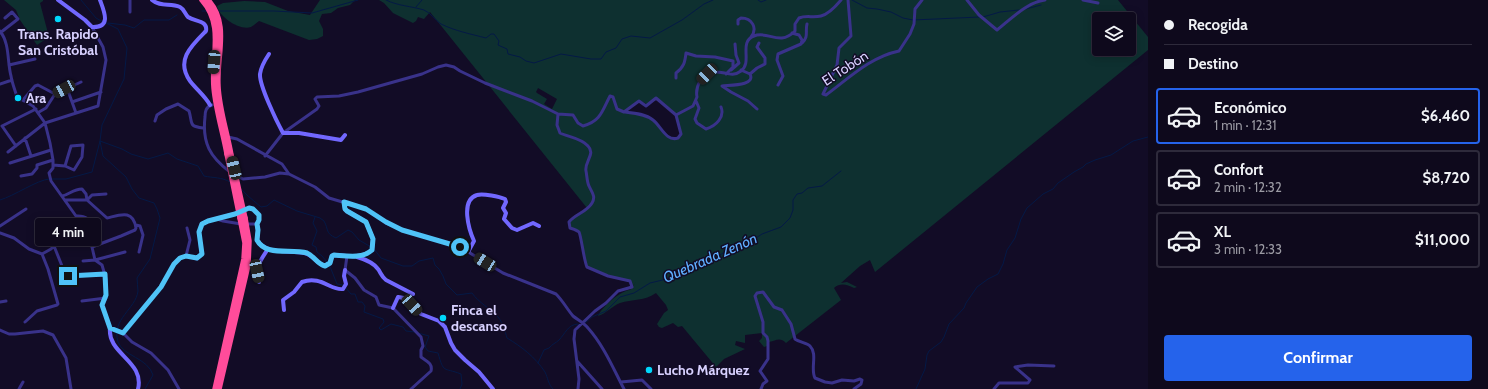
<!DOCTYPE html>
<html lang="es">
<meta charset="utf-8">
<style>
:root{--surface:#0e091c;--page:#171225;--text:#f1f3f6;--muted:#9b9aa3;--line:#2e2a3b;--accent:#2563eb}
body{margin:0;font-family:Cabin,sans-serif;background:var(--page);color:var(--text);height:100vh;display:flex;flex-direction:column;font-size:15px;white-space:nowrap}
*{box-sizing:border-box;margin:0}
p{font-size:13px;color:var(--muted)}
.icon{flex:none;width:22px;height:22px;fill:none;stroke:currentColor;stroke-width:2;stroke-linecap:round;stroke-linejoin:round}
.map{position:relative;flex:1;overflow:hidden}
.drawer{display:flex;flex-direction:column;background:var(--surface);width:340px}
.drawer>*{flex:none}
.banner{display:grid;align-content:center;height:88px;padding:0 16px;background:var(--surface)}
.fabs{position:absolute;left:1092px;top:12px;display:grid;gap:8px}
.fabs a{display:grid;place-items:center;width:44px;height:44px;border-radius:4px;background:var(--surface);box-shadow:0 2px 10px #0003,0 0 0 1px var(--line);font-size:20px}
.end{position:absolute;width:18px;height:18px;margin:-9px;border:5px solid #4fc3f7;background:#111;box-shadow:0 0 0 2px #111}
.from{border-radius:50%}
.bubble{position:absolute;height:28px;border-radius:4px;background:var(--surface);box-shadow:0 2px 10px #0003,0 0 0 1px var(--line);font-size:13px;font-weight:800;line-height:28px;text-align:center}
.car{position:absolute;width:12px;height:24px;margin:-12px -6px;border-radius:5px;box-shadow:0 0 3px 1px #0007;background:linear-gradient(#222 24%,#8ab4d8 0 40%,#222 0 76%,#8ab4d8 0 86%,#222 0)}
.banner b{display:flex;align-items:center;gap:14px;height:38px;font-size:15px}
.banner b+b{border-top:1px solid var(--line)}
.banner i{width:10px;height:10px;background:var(--text)}
ul{padding:0;list-style:none}
li{display:flex;align-items:center;gap:12px;height:56px;margin:0 8px 6px;padding:0 8px;border:2px solid var(--line);border-radius:4px}
li div{flex:1}
li b{display:block;font-size:15px}
li em{font-style:normal;font-weight:800}
li.on{border-color:var(--accent)}
li>.icon{width:36px;height:36px;stroke-width:1.5}
.primary-button{display:flex;gap:8px;margin-top:auto;padding:8px 16px}
.primary-button a{flex:1;height:46px;border-radius:4px;background:var(--accent);color:#fff;font-size:16px;font-weight:800;line-height:46px;text-align:center}
main{display:flex;flex:1;min-height:0}
.map>svg:first-child{display:block}
</style>
<main>
<div class="map">
<svg width="1148" height="389" viewBox="0 0 1148 389">
<rect width="100%" height="100%" fill="#120c26"/>
<path fill="#0e3030" fill-rule="evenodd" d="M4,0H43V1L40,3L49,37L37,45L20,20L16,10Z
M320,0H355L350,5L338,8L331,13L322,14L319,21L323,29V36L317,39L309,40L259,21C256,23 253,26 251,27C240,31 219,17 217,6L223,3L244,1L265,2L288,11L310,15Z
M379,0H1118L1148,37V50L875,272L870,260L860,266L841,283L847,282L857,287L854,288C846,284 840,283 834,288L841,300L786,343C779,336 775,342 768,342L767,346L764,347L759,341L762,338V333L745,335V343L736,341L735,345L745,349L724,359L716,367L682,326L678,327L673,323L662,328L659,327L657,324L664,313L668,310L666,305L656,293C645,301 632,299 620,303C612,306 607,313 598,316C602,307 620,291 630,290L636,282L632,287L630,281L615,278L587,267L579,232L570,228L569,222L587,208L430,12L424,19L418,17L416,21L413,23L393,13L384,3ZM1099,19H1129V49H1099ZM538,88L557,99L552,109L544,104L547,99L537,93L536,92ZM656,98L676,115L681,134L675,139L663,132L652,119L625,111L641,101L648,105Z"/>
<g fill="none" stroke-linecap="round" stroke-linejoin="round">
<path stroke="#041946" stroke-width="1" d="M81,0L96,18L103,22
M386,0C398,6 411,6 424,10C431,13 435,20 441,24C455,31 471,34 486,38L491,34H494L499,41L498,45L507,49L508,54L520,57L526,61L534,63L561,54L591,59H601L606,52L616,48L622,39L631,36L650,38L682,20L704,4L713,0
M758,0L761,2L766,0
M852,0L867,8L877,9L891,12L903,18L913,20L980,17
M416,7L422,0
M1026,9L1041,5
M202,11H207
M218,11H274L312,13L358,0
M983,17L1000,12L1019,10
M106,23L118,29L127,48L124,79L102,125L100,141L103,156L126,177L132,189L139,198L154,203L157,209L160,218L150,259L137,278C137,282 138,287 138,291C136,309 111,319 118,342C123,356 148,358 153,375L145,389
M108,23L125,25L134,28L144,20H169L177,15
M52,179H66L92,172L100,141L122,149L131,154L148,159L168,153L177,159L198,166L204,176C213,178 222,177 230,182
M241,189L248,196L261,207L267,206L274,200L297,211L320,218L324,221C329,230 325,233 336,238L348,230L352,232L359,240L371,247
M0,200C14,196 37,180 49,179
M315,217L313,223L317,231L312,245L316,247L317,252L322,256L327,262
M374,249L381,258L403,266H412L419,261L433,258L435,265L439,269L443,276L446,284L457,295L472,293C479,303 490,308 498,317C503,323 505,331 507,338C522,347 535,357 545,372C548,378 548,384 553,389
M329,264L337,284L343,285
M345,287L351,294H355L358,302H362L365,306L364,312L383,319L384,322L379,328L381,330L391,324L403,327L406,331L415,332
M585,323L592,317L606,311L620,297L634,293L650,283L675,277L687,265L711,261L726,251L750,242L762,234L781,227L790,218L793,210V200L797,194L802,193L808,188L822,186L841,171
M418,333L429,336L425,347L428,351L438,353C444,374 443,367 461,374L462,384L460,389
M538,363L544,350L549,348C552,344 556,343 559,340C565,334 568,324 578,324
M916,389L925,369L927,355L929,351L941,342L944,337L949,324L964,308L966,303L977,287L988,279L998,274L1003,264L1007,250L1015,238L1021,219L1027,208L1043,194L1053,189L1058,183L1074,172L1083,167L1086,164L1095,160L1111,155L1133,141L1148,137"/>
<path stroke="#39328a" stroke-width="3" d="M848,0L851,36L839,48L837,65L823,94L826,95C848,79 870,57 899,51L910,34L914,24L915,9L922,0
M967,0L979,15L997,30C1011,19 1027,2 1045,0
M1083,0L1098,3
M130,12V0
M738,24V20L741,18C752,18 758,28 751,37
M0,31C10,44 7,61 11,76C12,83 15,90 17,97L33,106L45,123L50,143L53,160V168L49,173L51,181L76,216L92,247L95,260L102,265L106,279V298L102,305L110,328L123,333L132,342L151,353L168,370L179,389
M0,33L18,19L12,12L5,18
M802,43C809,37 805,31 807,24
M9,65L35,59
M731,70L739,63L736,55L735,44
M741,70L750,74C756,86 730,85 722,86L731,92L748,101L757,109
M750,74L757,68L765,64V58L757,47L759,43
M676,78V73C684,67 685,62 686,53L696,56L715,57L733,61V67L726,74
M0,84L12,80
M778,85L783,76L777,60L778,54L801,44L802,40L799,35L792,33
M67,88L76,113
M23,100L35,86L38,85L55,94
M696,101L699,108L695,119L697,123L706,129C716,126 725,117 721,107
M72,102L101,92
M212,105C206,107 205,111 205,117C202,143 210,157 230,172
M39,112L46,108L55,94L81,82
M558,114L573,115L578,123L583,126C601,121 602,111 610,96L613,97L617,109L624,112L639,101L646,106L656,98L676,115L681,134L678,138C666,142 661,126 653,120C646,114 634,113 625,112
M676,115L693,106L697,97C695,87 702,72 714,72C724,71 732,78 741,71C753,62 738,42 754,36C768,30 779,47 795,31V24L799,18C806,15 813,18 821,16C829,14 836,6 841,0
M155,121L157,115L166,109L178,104L189,111C193,124 188,126 203,128
M228,137L237,139L282,164L289,174
M25,138L31,156
M16,146L2,126L36,109
M8,152L45,123L98,106L106,60L103,47L92,27
M265,156L283,133L317,109L319,106L315,99L317,97L339,96L358,92L422,74L438,67L446,65L454,67L460,71L485,83L532,101L558,114L557,125L560,133C568,137 581,138 588,146C596,154 584,162 586,171C587,176 587,182 589,186C592,193 596,196 592,203C587,212 575,214 569,222L570,228C573,229 577,230 579,232C581,235 584,261 587,267L608,276L630,281L632,287L618,291L606,303L595,311L575,330L574,339L579,379L578,389
M10,163L51,150
M53,165L65,166L74,170L82,157L83,145L71,146L65,166
M235,175L243,179L265,177L280,173L289,174L315,187L329,198L366,209L386,223L403,230L460,247L503,273L556,294C563,301 567,309 573,316C578,320 584,323 588,328C604,346 613,368 624,389
M21,176L32,174L37,168V165L53,160
M62,196C69,195 73,189 82,189L86,194L87,200
M65,200H87L107,218C120,215 133,209 136,228L135,230L121,236L92,247
M87,200L92,195L106,194
M244,210C253,206 264,214 257,224H247
M76,216C86,215 91,221 97,228
M217,219L223,221L241,224
M136,225L140,226L143,235L139,252
M0,226L26,209
M0,233L14,238L29,249L42,254
M54,246L62,266
M186,256L190,240L187,228
M347,256L345,270L355,278L364,290L376,297L379,305L393,308L421,337L423,346L421,350V357C426,361 433,363 431,371L411,389
M83,261L95,260L125,252
M68,276L105,275
M82,301L106,298
M0,302L6,301
M25,322L37,311L57,305L58,304L48,269L42,254L51,249L69,231L81,224
M0,330L9,334H15L43,331L53,335L66,358L71,389
M123,333L161,287L174,264L180,258L186,256L197,259L201,254L199,232L202,224L208,221L239,212
M577,361L602,389
M621,382L642,380L651,389
M19,389L23,382
M761,389L763,384L767,381L760,371L768,359V341L767,337L763,333V322L755,296L757,293L763,292L774,307L782,310L791,324L795,339C799,342 807,343 810,346C818,354 810,369 815,378L825,382L832,383L842,380L854,381L860,379L862,380L861,384L854,389
M994,389L999,383H1028L1030,380L1015,367L1028,365L1054,366"/>
<path stroke="#7268ff" stroke-width="4" d="M58,0L85,20L92,27C112,28 104,11 100,0
M152,0C160,7 170,3 180,7C184,9 185,14 188,17C195,22 208,20 206,31C192,45 175,60 190,81C197,90 205,96 210,105
M269,54C265,60 261,66 260,74C259,85 277,122 283,133H299L341,140L345,135
M257,224L258,231L257,240C265,255 289,250 304,253C313,254 316,264 325,266L330,263L332,256L334,255C347,256 362,259 372,250L373,239L366,222L347,211L345,209L344,203
M468,252L474,241C469,230 460,200 477,195C483,193 500,197 505,199L506,202L503,208L506,213L504,219L512,228L517,230L533,223L539,226
M357,257C364,259 373,262 378,269C381,273 381,276 386,280L413,294
M259,282C256,266 259,262 268,249
M393,308L398,297L404,298L421,314L439,321L445,327L451,343L455,350L465,360L479,372L493,389
M284,310L283,300L294,292L302,282C321,275 331,291 343,289L346,284L344,276L345,270
M110,328C107,354 145,361 138,389"/>
<path stroke="#ff4c9a" stroke-width="5.5" d="M202,0C225,26 211,57 214,88C216,110 223,132 227,154
M208,0C230,24 216,56 218,86C219,109 227,132 231,155
M215,389L244,259L245,243L240,218
M219,389L248,265L249,241L245,218"/>
<path stroke="#ff4c9a" stroke-width="5.5" d="M227,154L240,218
M231,155L245,218"/>
</g>
<g fill="none" stroke-linecap="round" stroke-linejoin="round">
<path stroke="#4fc3f7" stroke-width="5" d="M68,276L105,274L106,295L102,305L110,328L123,333L161,287L174,264L180,258L186,256L197,258L202,254L199,232L202,224L208,221L235,214L249,208L253,209L259,215V220L257,224L258,230L257,240C266,257 291,248 307,253C314,256 317,264 325,266L330,263L332,256L334,255C347,256 362,259 372,250L373,239L366,222L347,211L345,209L344,202L366,209L386,222L402,230L460,247"/>
</g>
<g fill="#00d7fc" stroke="#120c26" stroke-width="1.5">
<circle cx="58" cy="19" r="4"/>
<circle cx="18" cy="98" r="4"/>
<circle cx="443" cy="318" r="4"/>
<circle cx="649" cy="370" r="4"/>
</g>
<g text-anchor="middle" stroke-width="3" stroke-linejoin="round" paint-order="stroke">
<g font-size="14" font-weight="bold" fill="#d8d1ff" stroke="#120c26" text-anchor="start">
<text x="58" y="39" text-anchor="middle">Trans. Rapido<tspan x="58" dy="16">San Cristóbal</tspan></text>
<text x="26" y="103">Ara</text>
<text x="451" y="315">Finca el<tspan x="451" dy="16">descanso</tspan></text>
<text x="657" y="375">Lucho Márquez</text>
</g>
<g font-size="14" fill="#d8d1ff" stroke="#120c26">
<text transform="translate(845 68) rotate(-33)" y="5">El Tobón</text>
</g>
<g font-size="15" font-style="italic" fill="#5faeff" stroke="#120c26">
<text transform="translate(710 258) rotate(-24)" y="5">Quebrada Zenón</text>
</g>
</g>
</svg>
<div class="fabs">
<a><svg class="icon" aria-label="layers" viewBox="0 0 24 24"><path d="M12 4l9 5-9 5-9-5zM3 14l9 5 9-5"/></svg></a>
</div>
<i class="end from" style="left:460px;top:247px"></i>
<i class="end" style="left:68px;top:276px"></i>
<div class="bubble" style="left:35px;top:218px;width:66px">4 min</div>
<i class="car" style="left:214px;top:62px;rotate:184deg"></i>
<i class="car" style="left:707px;top:74px;rotate:225deg"></i>
<i class="car" style="left:64px;top:89px;rotate:242deg"></i>
<i class="car" style="left:234px;top:168px;rotate:347deg"></i>
<i class="car" style="left:485px;top:262px;rotate:302deg"></i>
<i class="car" style="left:257px;top:271px;rotate:168deg"></i>
<i class="car" style="left:412px;top:305px;rotate:138deg"></i>
</div>
<section class="drawer">
<div class="banner">
<b><i class="from"></i>Recogida</b>
<b><i></i>Destino</b>
</div>
<ul>
<li class="on"><svg class="icon" aria-label="car" viewBox="0 0 24 24"><path d="M5 17H2v-5l4-1 3-4h7l3 4 3 1v5h-3M9 17h6M6 11h13"/><circle cx="7" cy="17" r="2"/><circle cx="17" cy="17" r="2"/></svg><div><b>Económico</b><p>1 min · 12:31</p></div><em>$6,460</em></li>
<li><svg class="icon" aria-label="car" viewBox="0 0 24 24"><path d="M5 17H2v-5l4-1 3-4h7l3 4 3 1v5h-3M9 17h6M6 11h13"/><circle cx="7" cy="17" r="2"/><circle cx="17" cy="17" r="2"/></svg><div><b>Confort</b><p>2 min · 12:32</p></div><em>$8,720</em></li>
<li><svg class="icon" aria-label="car" viewBox="0 0 24 24"><path d="M5 17H2v-5l4-1 3-4h7l3 4 3 1v5h-3M9 17h6M6 11h13"/><circle cx="7" cy="17" r="2"/><circle cx="17" cy="17" r="2"/></svg><div><b>XL</b><p>3 min · 12:33</p></div><em>$11,000</em></li>
</ul>
<div class="primary-button"><a>Confirmar</a></div>
</section>
</main>
